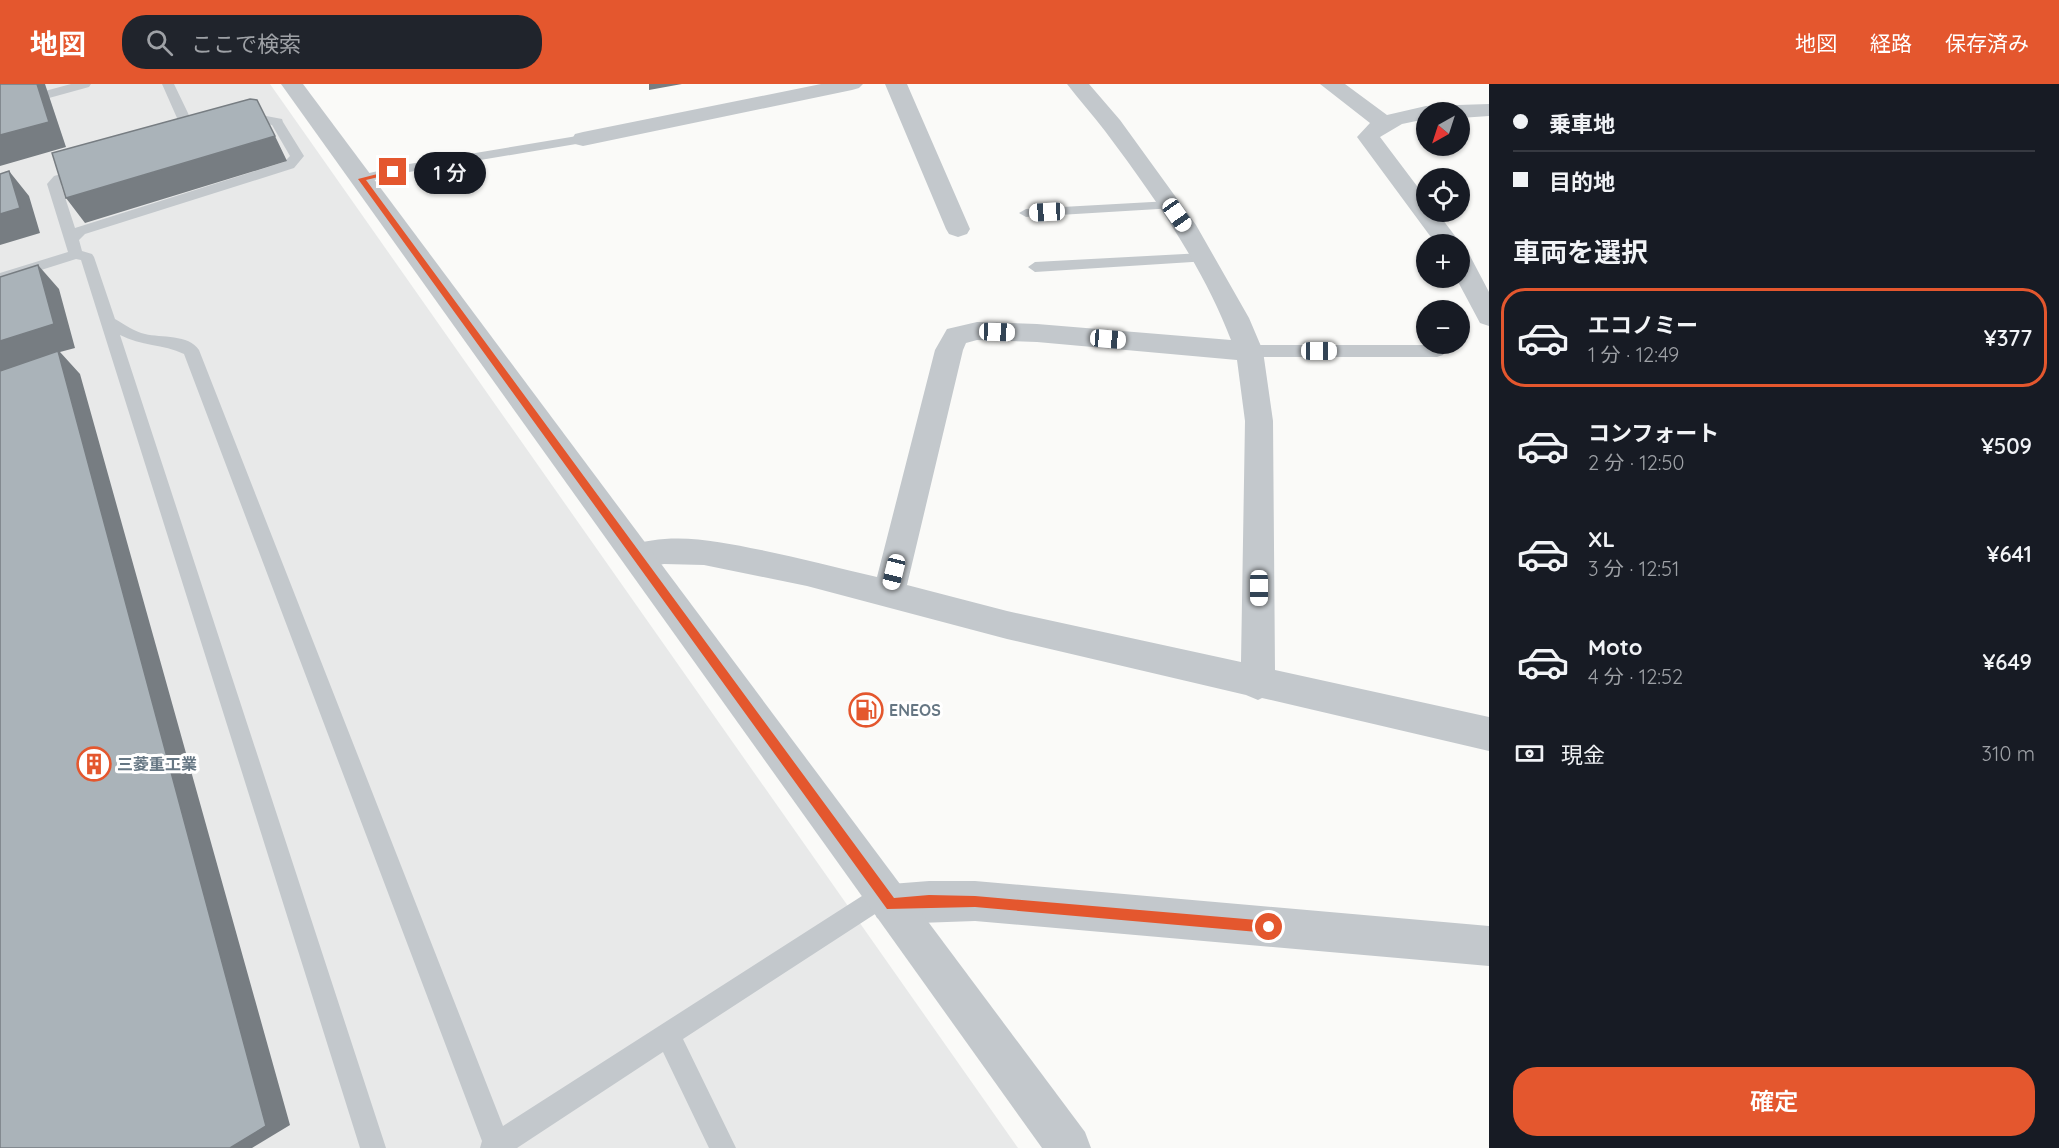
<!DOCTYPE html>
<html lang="ja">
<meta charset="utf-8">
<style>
:root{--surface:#171b24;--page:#20242c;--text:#f1f3f6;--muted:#9ea1a6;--line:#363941;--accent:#e4572e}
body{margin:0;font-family:Quicksand,"Noto Sans JP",sans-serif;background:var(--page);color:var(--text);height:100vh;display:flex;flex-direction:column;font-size:22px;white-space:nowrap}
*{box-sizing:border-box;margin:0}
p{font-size:20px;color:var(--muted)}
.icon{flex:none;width:33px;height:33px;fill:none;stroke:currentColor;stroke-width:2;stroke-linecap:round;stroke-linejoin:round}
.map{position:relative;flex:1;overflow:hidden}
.details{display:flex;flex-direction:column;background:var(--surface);width:570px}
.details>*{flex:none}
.guide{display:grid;align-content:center;height:132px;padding:0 24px;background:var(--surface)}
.needle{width:39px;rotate:219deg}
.fabs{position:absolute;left:1416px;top:18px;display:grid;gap:12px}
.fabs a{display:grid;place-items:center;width:54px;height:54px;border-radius:50%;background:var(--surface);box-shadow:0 2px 4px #0004;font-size:30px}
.end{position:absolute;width:27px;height:27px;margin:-14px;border:8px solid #e4572e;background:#fff;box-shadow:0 0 0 3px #fff}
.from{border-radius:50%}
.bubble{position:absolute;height:42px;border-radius:21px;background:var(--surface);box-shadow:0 2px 4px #0004;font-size:20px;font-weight:600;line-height:42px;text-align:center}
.car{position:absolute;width:18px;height:36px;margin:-18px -9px;border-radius:8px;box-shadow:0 0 4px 2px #0007;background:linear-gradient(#fff 24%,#345 0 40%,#fff 0 76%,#345 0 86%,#fff 0)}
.guide b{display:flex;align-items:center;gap:21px;height:57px;font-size:22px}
.guide b+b{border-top:2px solid var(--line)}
.guide i{width:15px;height:15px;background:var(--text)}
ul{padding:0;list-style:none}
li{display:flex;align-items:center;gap:18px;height:99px;margin:0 12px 9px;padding:0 12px;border:3px solid transparent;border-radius:24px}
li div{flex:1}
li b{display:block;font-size:22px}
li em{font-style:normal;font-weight:600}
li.selected{border-color:var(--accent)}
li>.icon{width:54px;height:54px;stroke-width:1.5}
h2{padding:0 24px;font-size:27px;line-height:72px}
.pay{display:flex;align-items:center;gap:15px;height:66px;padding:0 24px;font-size:22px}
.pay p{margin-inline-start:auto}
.primary-button{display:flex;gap:12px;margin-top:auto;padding:12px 24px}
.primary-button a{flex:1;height:69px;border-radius:24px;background:var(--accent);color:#fff;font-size:24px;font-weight:600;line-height:69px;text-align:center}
header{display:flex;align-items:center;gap:36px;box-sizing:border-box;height:84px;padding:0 30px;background:var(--accent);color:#fff}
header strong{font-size:28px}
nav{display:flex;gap:33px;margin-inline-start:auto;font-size:21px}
.search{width:420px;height:54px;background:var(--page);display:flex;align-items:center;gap:15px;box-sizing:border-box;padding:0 21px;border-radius:24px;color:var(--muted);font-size:22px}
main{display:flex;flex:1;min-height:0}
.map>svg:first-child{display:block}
</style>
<header>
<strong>地図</strong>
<div class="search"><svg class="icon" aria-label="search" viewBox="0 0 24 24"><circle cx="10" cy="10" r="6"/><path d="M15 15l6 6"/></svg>ここで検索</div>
<nav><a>地図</a><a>経路</a><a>保存済み</a></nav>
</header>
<main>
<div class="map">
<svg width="1489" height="1064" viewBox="0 0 1489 1064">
<rect width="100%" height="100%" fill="#fafaf8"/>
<path fill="#e8e9e9" d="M0,0H270L1018,1064H0Z"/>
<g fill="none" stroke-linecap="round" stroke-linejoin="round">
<path fill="#c3c8cc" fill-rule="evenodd" d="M71,0H91L89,3L49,14L43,10L45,7Z
M162,0H174L199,52L197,55L192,56L185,52Z
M261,31L282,35L283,38L304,72L294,84L85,150L79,156L82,167L92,170L94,173L115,235C124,240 135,248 145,250C161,254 189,250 199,266L503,1042L876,803L884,799L892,803L896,811L892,819L683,955L736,1064H709L663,968L517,1064H480L482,1057L184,270C163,260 141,262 120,251L386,1064H360L81,176L76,175L0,199V189L68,168L47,100L54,92L85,83L92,87L90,90L61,101L75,144L284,78L290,72L272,41L261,39L241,45L235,41L236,38Z
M583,51L590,55L588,58L409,88L361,99L354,95L356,92L409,80Z
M1170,117L1177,121L1175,124L1026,133L1019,129L1026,125Z
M1203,169L1208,171L1210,174L1208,177L1035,188L1028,183L1035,178Z
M1249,261H1437L1443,263L1445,267L1443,271L1437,273H1249L1243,271L1241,267L1243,263Z"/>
<path fill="#c3c8cc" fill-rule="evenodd" d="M821,0H863L859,4L852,6L583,62L575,60L572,55L575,50L583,48Z
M885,0H907L970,145L967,150L958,153L949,150L946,145Z
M1067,0H1089L1120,36L1196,141L1249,234L1263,267L1273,337L1275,586L1489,633V667L1262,614L1258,616L1246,611L1007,555L807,502L704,481L664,480L637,485L626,481L621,472L626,463C671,447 715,457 761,466C800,474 838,484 877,493L935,266L947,245L977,238L1037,240L1231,256C1202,180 1153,111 1105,47C1093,31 1079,16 1067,0ZM977,256L1037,258L1237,276L1245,337L1241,578L1007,527L907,501L963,266L966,259Z
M1320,0H1345L1387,31L1426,22L1489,20V32L1460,34V28H1426V35L1402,40L1380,53L1426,114V128H1437L1461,160L1460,163V160H1436L1357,53L1370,39Z
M1460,168L1469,170L1489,208V242L1480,239L1456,194H1460Z
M929,797H975L1489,842V882L975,837L891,840L877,834L871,820L877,806L891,800Z"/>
<path fill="#c3c8cc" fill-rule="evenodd" d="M281,0H303L1085,1048L1091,1064H1042Z"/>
</g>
<path fill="#777d82" d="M37,0H45L66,63L0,82V51Z
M649,0H682L649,6Z
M275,52L287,77L85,139L66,114Z
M9,87L29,112L40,149L0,161V130Z
M38,181L59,205L75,264L60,268L80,290L290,1041L252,1064H230L0,289V257Z"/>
<path fill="#aab3b9" stroke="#777d82" stroke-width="1.5" d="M0,0H37L49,38L0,51Z
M250,15L257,16L275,52L66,114L52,69Z
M9,87L20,124L0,130V90Z
M38,181L54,240L0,257V193Z
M58,267L266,1042L230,1064H0V287Z"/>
<path fill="#e4572e" d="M393,86L395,89L366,96L894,814L929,811L975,812L1269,837L1274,843L1273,847L1269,849L975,823L887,825L358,95Z"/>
<defs>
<symbol id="fuel-ring" viewBox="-11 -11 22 22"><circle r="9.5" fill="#fff" stroke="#e4572e" stroke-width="1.5"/><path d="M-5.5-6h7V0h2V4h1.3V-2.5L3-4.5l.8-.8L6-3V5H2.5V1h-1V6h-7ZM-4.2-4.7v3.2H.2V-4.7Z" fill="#e4572e"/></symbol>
<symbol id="building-ring" viewBox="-11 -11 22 22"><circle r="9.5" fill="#fff" stroke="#e4572e" stroke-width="1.5"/><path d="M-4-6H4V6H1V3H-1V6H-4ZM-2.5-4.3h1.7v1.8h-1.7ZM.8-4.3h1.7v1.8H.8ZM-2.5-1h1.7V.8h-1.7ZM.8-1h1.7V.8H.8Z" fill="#e4572e"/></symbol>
</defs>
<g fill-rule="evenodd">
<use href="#fuel-ring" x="847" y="607" width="38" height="38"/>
<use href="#building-ring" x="75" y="661" width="38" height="38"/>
</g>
<g text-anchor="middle" stroke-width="6" stroke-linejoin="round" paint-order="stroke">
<g font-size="16" font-weight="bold" fill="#657683" stroke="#fff" text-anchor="start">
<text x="889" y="632">ENEOS</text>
<text x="117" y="686">三菱重工業</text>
</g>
</g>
</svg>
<div class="fabs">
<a><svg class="needle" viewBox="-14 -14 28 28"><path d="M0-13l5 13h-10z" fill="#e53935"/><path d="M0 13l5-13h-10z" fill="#9ea1a6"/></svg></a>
<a><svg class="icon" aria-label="locate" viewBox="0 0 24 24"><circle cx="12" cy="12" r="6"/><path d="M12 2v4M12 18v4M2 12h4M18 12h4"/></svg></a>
<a>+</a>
<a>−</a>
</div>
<i class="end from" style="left:1269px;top:843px"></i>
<i class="end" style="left:393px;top:88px"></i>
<div class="bubble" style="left:414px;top:68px;width:72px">1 分</div>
<i class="car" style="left:1047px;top:128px;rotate:267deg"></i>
<i class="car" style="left:1177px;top:131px;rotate:145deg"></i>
<i class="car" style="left:997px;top:248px;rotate:92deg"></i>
<i class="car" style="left:1108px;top:255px;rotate:95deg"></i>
<i class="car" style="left:1319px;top:267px;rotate:90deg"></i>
<i class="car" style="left:894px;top:488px;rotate:194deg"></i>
<i class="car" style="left:1259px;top:504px;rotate:180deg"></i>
</div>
<section class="details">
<div class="guide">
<b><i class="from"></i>乗車地</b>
<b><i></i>目的地</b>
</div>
<h2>車両を選択</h2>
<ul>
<li class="selected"><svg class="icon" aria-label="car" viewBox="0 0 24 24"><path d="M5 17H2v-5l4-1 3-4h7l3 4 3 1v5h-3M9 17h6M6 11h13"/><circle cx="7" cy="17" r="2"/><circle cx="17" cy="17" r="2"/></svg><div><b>エコノミー</b><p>1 分 · 12:49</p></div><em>¥377</em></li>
<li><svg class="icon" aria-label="car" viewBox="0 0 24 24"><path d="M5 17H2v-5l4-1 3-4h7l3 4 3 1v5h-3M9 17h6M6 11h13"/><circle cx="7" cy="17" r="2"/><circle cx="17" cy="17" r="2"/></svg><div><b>コンフォート</b><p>2 分 · 12:50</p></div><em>¥509</em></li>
<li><svg class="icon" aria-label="car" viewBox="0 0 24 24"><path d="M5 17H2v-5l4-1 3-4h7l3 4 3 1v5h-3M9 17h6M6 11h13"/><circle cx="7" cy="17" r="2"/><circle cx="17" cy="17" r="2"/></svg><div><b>XL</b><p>3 分 · 12:51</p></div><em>¥641</em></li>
<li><svg class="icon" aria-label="car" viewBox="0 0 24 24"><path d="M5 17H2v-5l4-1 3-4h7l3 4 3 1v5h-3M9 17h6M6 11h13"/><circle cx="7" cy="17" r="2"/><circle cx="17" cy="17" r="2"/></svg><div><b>Moto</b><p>4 分 · 12:52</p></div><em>¥649</em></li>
</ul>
<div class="pay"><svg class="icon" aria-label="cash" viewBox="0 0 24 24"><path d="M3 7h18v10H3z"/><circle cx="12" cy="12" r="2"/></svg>現金<p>310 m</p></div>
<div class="primary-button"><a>確定</a></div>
</section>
</main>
